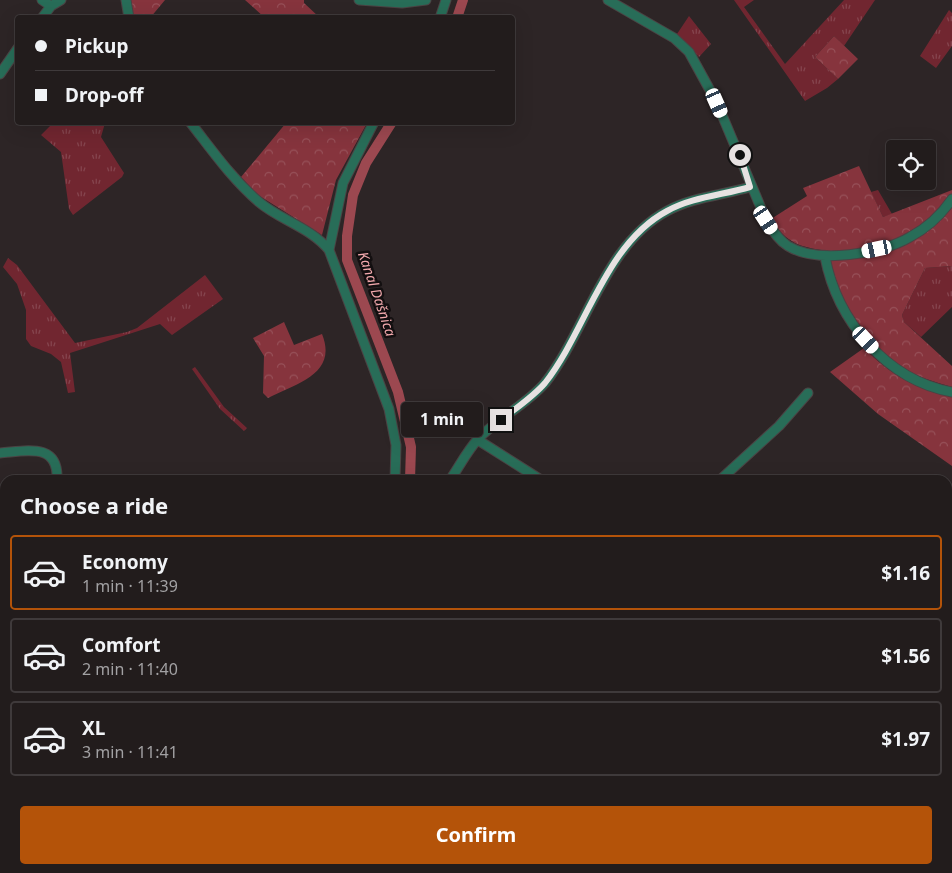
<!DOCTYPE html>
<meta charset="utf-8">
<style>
:root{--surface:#221c1c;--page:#2a2525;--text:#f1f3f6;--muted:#a2a1a3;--line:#3f3a3b;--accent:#b45309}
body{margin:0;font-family:"Noto Sans",sans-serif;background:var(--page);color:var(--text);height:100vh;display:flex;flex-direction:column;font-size:19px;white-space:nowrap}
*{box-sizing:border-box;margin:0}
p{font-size:16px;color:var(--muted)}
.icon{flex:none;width:28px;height:28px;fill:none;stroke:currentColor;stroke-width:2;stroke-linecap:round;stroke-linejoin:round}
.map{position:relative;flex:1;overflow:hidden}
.panel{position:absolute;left:0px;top:475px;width:952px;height:399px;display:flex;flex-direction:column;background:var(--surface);border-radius:15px 15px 0 0;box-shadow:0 5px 20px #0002,0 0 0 1px var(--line)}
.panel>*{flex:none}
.top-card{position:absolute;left:15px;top:15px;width:500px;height:110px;border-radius:5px;box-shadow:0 5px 20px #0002,0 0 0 1px var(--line);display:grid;align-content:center;height:110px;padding:0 20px;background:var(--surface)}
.buttons{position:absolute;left:886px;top:140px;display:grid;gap:10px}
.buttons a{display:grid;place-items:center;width:50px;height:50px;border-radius:5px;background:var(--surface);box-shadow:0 5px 20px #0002,0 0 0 1px var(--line);font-size:25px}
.end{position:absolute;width:22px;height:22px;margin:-11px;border:6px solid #e7e2e2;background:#111;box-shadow:0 0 0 2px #111}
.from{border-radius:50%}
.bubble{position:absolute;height:35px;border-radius:5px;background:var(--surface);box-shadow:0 5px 20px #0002,0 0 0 1px var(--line);font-size:16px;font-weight:700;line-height:35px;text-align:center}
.car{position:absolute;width:15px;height:30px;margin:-15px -8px;border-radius:6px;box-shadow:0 0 4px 1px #0007;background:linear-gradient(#fff 24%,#345 0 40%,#fff 0 76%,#345 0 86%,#fff 0)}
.top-card b{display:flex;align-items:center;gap:18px;height:48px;font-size:19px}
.top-card b+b{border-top:1px solid var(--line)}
.top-card i{width:12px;height:12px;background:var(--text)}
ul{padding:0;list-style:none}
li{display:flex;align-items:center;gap:15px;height:75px;margin:0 10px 8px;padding:0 10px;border:2px solid var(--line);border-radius:5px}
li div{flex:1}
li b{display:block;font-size:19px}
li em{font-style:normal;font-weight:700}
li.current{border-color:var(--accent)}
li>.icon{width:45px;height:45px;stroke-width:1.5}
h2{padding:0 20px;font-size:22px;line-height:60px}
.primary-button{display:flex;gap:10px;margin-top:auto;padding:10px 20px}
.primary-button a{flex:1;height:58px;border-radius:5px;background:var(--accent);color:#fff;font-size:20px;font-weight:700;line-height:58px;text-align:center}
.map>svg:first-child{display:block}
</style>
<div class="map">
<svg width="952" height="873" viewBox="0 0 952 873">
<defs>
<pattern id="grass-tufts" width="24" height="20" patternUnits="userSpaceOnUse" patternTransform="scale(1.25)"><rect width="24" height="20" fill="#712630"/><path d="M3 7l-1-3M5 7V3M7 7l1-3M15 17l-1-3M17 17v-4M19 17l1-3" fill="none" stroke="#85454e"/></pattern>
<pattern id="forest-crowns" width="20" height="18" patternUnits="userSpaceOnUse" patternTransform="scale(1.25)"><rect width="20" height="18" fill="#86343d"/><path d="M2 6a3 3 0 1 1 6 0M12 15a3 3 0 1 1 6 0" fill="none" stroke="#975159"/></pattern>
</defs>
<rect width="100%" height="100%" fill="#2d2526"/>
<path fill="url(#grass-tufts)" d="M734,0H754L744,7L785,64L844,0H875L844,46L834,36L815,57L838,79L827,88L805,101Z
M949,10L952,13V46L936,68L920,56Z
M689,16L711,44L699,57L677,34Z
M53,123H105L101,137L124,173L122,177L73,215L69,209L61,152L41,135Z
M878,190L892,214L883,217L871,192Z
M8,258L17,265L75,343L127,332L137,328L205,275L223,299L172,335L160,324L70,353L75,392L68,393L61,362L51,354L31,346L26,339V310L17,284L3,267Z
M952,266V307L921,337L904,322L902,315L925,268Z
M195,367L224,407L247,428L244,431L220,409L192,369Z"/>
<path fill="url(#forest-crowns)" d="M129,0H165L150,18L132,17Z
M245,0H304V3L319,17H264Z
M834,36L858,59L838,79L815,57Z
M286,123H367L336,180L322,235L258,195L241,177Z
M859,166L883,217L952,190V266L925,268L902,315L904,322L952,366V387C934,382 915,376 899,366C863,341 832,294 828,251C800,247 787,244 771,219L807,196L803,188Z
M284,322L294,345L322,334C338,374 297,383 268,398L263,393L264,356L253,338Z
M864,348C890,375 916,388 952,397V466L878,414L830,372Z
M952,709V829L948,826V746L952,739L948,736V720Z
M631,869H663L660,873H628Z
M733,869H763L767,873H731Z"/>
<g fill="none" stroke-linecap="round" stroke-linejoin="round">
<path stroke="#9c4850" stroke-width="10" d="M457,18L463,0
M392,122L366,163L353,195L347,236V260L398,392L411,447L410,480
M356,873V869"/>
<defs>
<path id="minor" d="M42,0L51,6
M126,0L129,18
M359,0L402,3L426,0
M608,0L674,38L689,52L717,103L766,220C772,229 778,240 788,246C817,264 882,254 910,237C927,228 941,215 952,199
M42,18L51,6L61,0
M440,18L446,0
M0,74L18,48
M190,122C212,150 232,179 259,202C280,220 310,227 329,250
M374,122L343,183L329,250L389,409L396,445L395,480
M825,257C837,320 886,380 952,392
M478,440L541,480
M0,453C26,451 59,442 57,480
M450,480C459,467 467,451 478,439C498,418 526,405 545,383C586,331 605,244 667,211C692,197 723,195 750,187
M720,480L779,426L808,393
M948,735L952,728
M774,869L778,873
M86,873L88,869
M341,873V869
M624,873L626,869
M833,873L837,869"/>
</defs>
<use href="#minor" stroke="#4b4344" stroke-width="11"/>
<use href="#minor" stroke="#286d58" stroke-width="9"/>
</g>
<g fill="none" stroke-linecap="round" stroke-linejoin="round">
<path stroke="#e7e2e2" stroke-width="6" d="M501,420C516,408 533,397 545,383C586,331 605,244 667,211C692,197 723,195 750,187L740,155"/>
</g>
<g text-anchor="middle" stroke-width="5" stroke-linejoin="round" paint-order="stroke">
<g font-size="14" font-style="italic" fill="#f2a9ad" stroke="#130f10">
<text transform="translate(377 294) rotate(71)" y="5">Kanal Dašnica</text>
</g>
</g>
</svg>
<div class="buttons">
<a><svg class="icon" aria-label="locate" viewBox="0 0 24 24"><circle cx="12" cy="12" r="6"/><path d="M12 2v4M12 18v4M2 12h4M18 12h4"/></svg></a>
</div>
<i class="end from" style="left:740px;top:155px"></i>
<i class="end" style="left:501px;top:420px"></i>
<div class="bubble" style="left:401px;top:402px;width:82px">1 min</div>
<i class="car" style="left:717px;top:103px;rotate:156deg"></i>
<i class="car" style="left:766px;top:220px;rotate:147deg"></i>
<i class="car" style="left:877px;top:249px;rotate:258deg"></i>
<i class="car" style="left:866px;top:340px;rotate:137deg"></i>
<div class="top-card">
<b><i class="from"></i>Pickup</b>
<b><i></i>Drop-off</b>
</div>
<section class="panel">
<h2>Choose a ride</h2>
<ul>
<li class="current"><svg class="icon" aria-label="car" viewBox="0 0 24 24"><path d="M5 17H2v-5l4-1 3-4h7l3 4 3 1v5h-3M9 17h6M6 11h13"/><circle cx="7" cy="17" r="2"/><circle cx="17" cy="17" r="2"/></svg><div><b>Economy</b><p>1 min · 11:39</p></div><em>$1.16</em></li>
<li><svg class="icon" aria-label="car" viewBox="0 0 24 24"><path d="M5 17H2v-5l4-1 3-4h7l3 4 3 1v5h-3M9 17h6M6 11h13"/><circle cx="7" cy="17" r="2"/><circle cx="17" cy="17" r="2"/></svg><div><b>Comfort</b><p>2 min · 11:40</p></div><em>$1.56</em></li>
<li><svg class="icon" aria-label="car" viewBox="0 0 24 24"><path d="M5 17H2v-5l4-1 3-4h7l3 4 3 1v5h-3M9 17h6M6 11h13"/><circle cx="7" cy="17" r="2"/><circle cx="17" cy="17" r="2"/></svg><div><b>XL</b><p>3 min · 11:41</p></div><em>$1.97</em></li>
</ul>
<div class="primary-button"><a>Confirm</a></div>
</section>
</div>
